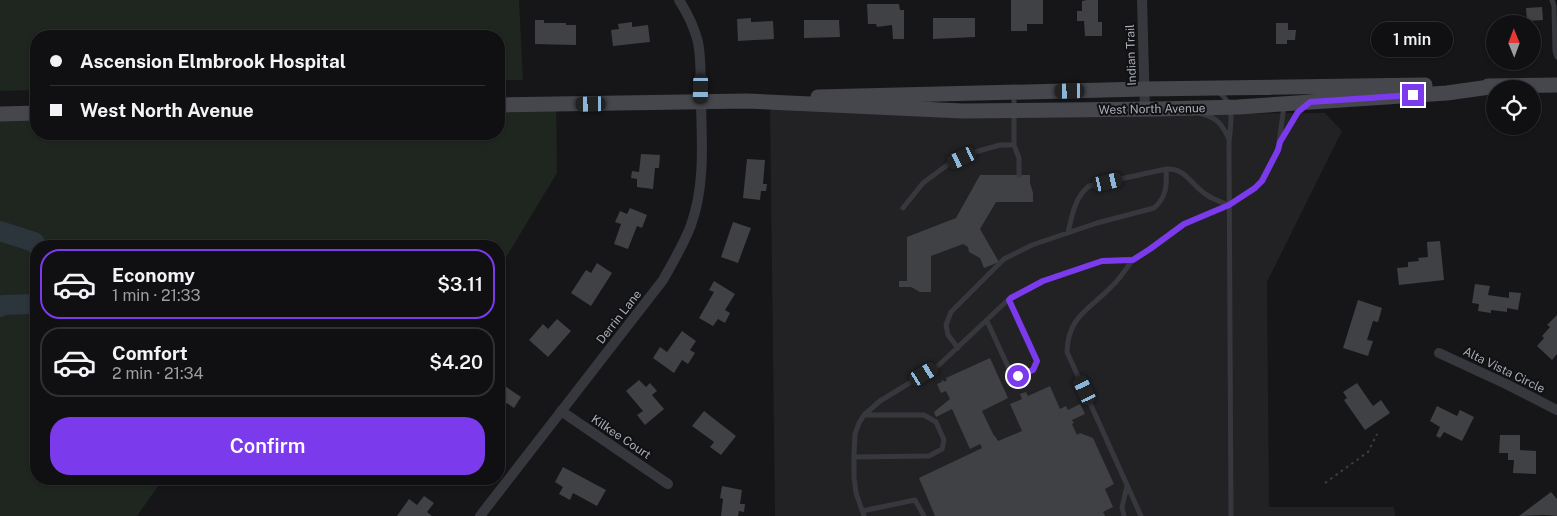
<!DOCTYPE html>
<meta charset="utf-8">
<style>
:root{--surface:#101012;--page:#1e1e20;--text:#f1f3f6;--muted:#9c9d9f;--line:#303032;--accent:#7c3aed}
body{margin:0;font-family:"Public Sans",sans-serif;background:var(--page);color:var(--text);height:100vh;display:flex;flex-direction:column;font-size:19px;white-space:nowrap}
*{box-sizing:border-box;margin:0}
p{font-size:16px;color:var(--muted)}
.icon{flex:none;width:28px;height:28px;fill:none;stroke:currentColor;stroke-width:2;stroke-linecap:round;stroke-linejoin:round}
.map{position:relative;flex:1;overflow:hidden}
.details{position:absolute;left:30px;top:240px;width:475px;height:245px;display:flex;flex-direction:column;background:var(--surface);border-radius:20px;box-shadow:0 1px 4px #0004,0 0 0 1px var(--line)}
.details>*{flex:none}
.banner{position:absolute;left:30px;top:30px;width:475px;height:110px;border-radius:20px;box-shadow:0 1px 4px #0004,0 0 0 1px var(--line);display:grid;align-content:center;height:110px;padding:0 20px;background:var(--surface)}
.needle{width:32px;rotate:359deg}
.controls{position:absolute;left:1486px;top:15px;display:grid;gap:10px}
.controls a{display:grid;place-items:center;width:55px;height:55px;border-radius:50%;background:var(--surface);box-shadow:0 1px 4px #0004,0 0 0 1px var(--line);font-size:25px}
.end{position:absolute;width:22px;height:22px;margin:-11px;border:6px solid #7c3aed;background:#fff;box-shadow:0 0 0 2px #fff}
.from{border-radius:50%}
.bubble{position:absolute;height:35px;border-radius:18px;background:var(--surface);box-shadow:0 1px 4px #0004,0 0 0 1px var(--line);font-size:16px;font-weight:600;line-height:35px;text-align:center}
.car{position:absolute;width:15px;height:30px;margin:-15px -8px;border-radius:6px;box-shadow:0 0 4px 1px #0007;background:linear-gradient(#222 24%,#8ab4d8 0 40%,#222 0 76%,#8ab4d8 0 86%,#222 0)}
.banner b{display:flex;align-items:center;gap:18px;height:48px;font-size:19px}
.banner b+b{border-top:1px solid var(--line)}
.banner i{width:12px;height:12px;background:var(--text)}
ul{padding:9px 0 0;list-style:none}
li{display:flex;align-items:center;gap:15px;height:70px;margin:0 10px 8px;padding:0 10px;border:2px solid var(--line);border-radius:20px}
li div{flex:1}
li b{display:block;font-size:19px}
li em{font-style:normal;font-weight:600}
li.current{border-color:var(--accent)}
li>.icon{width:45px;height:45px;stroke-width:1.5}
.cta{display:flex;gap:10px;margin-top:auto;padding:10px 20px}
.cta a{flex:1;height:58px;border-radius:20px;background:var(--accent);color:#fff;font-size:20px;font-weight:600;line-height:58px;text-align:center}
.map>svg:first-child{display:block}
</style>
<div class="map">
<svg width="1557" height="516" viewBox="0 0 1557 516">
<rect width="100%" height="100%" fill="#161618"/>
<path fill="#222225" d="M770,106L1177,114L1325,113L1342,131L1267,282L1269,507H1394L1395,516H775Z"/>
<path fill="#1e261f" d="M0,0H519L523,80H499V36H36V90L0,91Z
M556,98L557,173L499,269V246H36V479H163L137,516H0V116L36,115V134H499V100Z"/>
<g fill="none" stroke-linecap="round" stroke-linejoin="round">
<path stroke="#2c353c" stroke-width="20" d="M0,231L34,242L37,246
M0,307L3,305L34,304L36,301"/>
</g>
<path fill="#404145" d="M1011,0H1043V24H1027V31H1011Z
M1087,0H1098V22H1102V36H1085L1084,21H1077V11H1082V1Z
M867,4H899L900,10H904V39H893L892,25L877,27L876,24H868Z
M1542,7L1543,20L1527,21L1526,8Z
M751,18V22L773,21L774,39L738,41L737,19Z
M933,18H975V37L933,39Z
M535,20H544V23H566V25H576V45L535,44Z
M804,20H839L840,37L804,38Z
M632,22V27L648,25L650,42L613,46L611,30L619,29L618,24Z
M1276,23H1288V30H1296L1295,40H1287V44H1276Z
M641,154L660,155L659,168H655L653,189L637,187V179L631,178L632,171L639,172Z
M747,159L765,160L763,184H767L766,191H761L760,200L743,198Z
M980,175H1030V183L1033,193V202H996L980,229L999,262L984,268L980,258L969,252L968,247L963,244L931,256V292H920L911,287H899V281H907V237L956,218Z
M630,208L647,215L642,228L637,226L628,249L614,244L621,224L615,222L620,211L627,214Z
M733,222L751,228L738,263L721,257Z
M1440,241L1444,280L1399,285L1397,268L1408,267V262L1419,261L1418,258L1428,257L1427,242Z
M597,263L612,273L591,306L571,293L586,270L591,273Z
M714,281L735,294L725,310L730,313L725,323L718,319L713,326L699,318L714,292L709,290Z
M1475,284L1490,286L1488,295L1509,298V292L1521,293L1518,310L1507,308V312L1491,310V313L1478,311L1479,304L1472,303Z
M1358,300L1382,308L1378,322L1373,321L1367,340L1373,341L1368,356L1343,348Z
M1557,315V354L1552,360L1537,346L1544,338L1542,336L1550,327L1547,325Z
M557,319L571,331L548,357L529,340L543,324L548,329Z
M682,331L696,341L690,350L695,353L688,364L682,360L674,373L653,358L660,347L667,352Z
M990,358L1008,398L982,411L994,436H995L998,441L1022,431L1010,404L1022,399L1020,394L1026,392L1028,396L1050,386L1060,409L1066,406L1068,410L1080,404L1085,414L1072,420L1074,423L1072,424L1077,435L1080,433L1093,438L1114,484L1105,489L1113,507L1103,512L1105,516H935L919,478L982,448L980,444L970,449L952,409L936,417L934,412L950,399L946,391L941,393L937,384L942,382L941,381L943,380L944,382L947,380L946,378Z
M639,380L646,387L650,383L657,391L652,395L664,409L645,425L637,415L643,411L626,391Z
M499,382L521,397L514,408L507,403L499,415Z
M1357,383L1373,406L1381,400L1390,413L1365,430L1344,400L1347,398L1343,392Z
M1437,406L1457,416L1460,410L1474,417L1462,441L1444,432L1440,438L1436,436L1440,427L1430,421Z
M704,411L736,436L721,455L710,447L714,442L692,426Z
M1500,435H1520V450L1536,451V474L1513,473L1514,460H1508V453H1499Z
M563,467L606,490L597,506L573,493L570,500L559,494L563,487L555,482Z
M722,486L742,490L740,504H745L744,512L739,511L738,516H721L723,499L720,498Z
M1551,492L1557,499V516L1545,515L1519,516Z
M424,496L434,503L427,512L432,516H397L409,499L417,505Z"/>
<g fill="none" stroke-linecap="round" stroke-linejoin="round">
<path stroke="#3d3f44" stroke-width="2" stroke-dasharray="2.5 4" stroke-linecap="butt" d="M1325,483L1368,452L1377,434"/>
<path stroke="#37383d" stroke-width="5" d="M1552,0L1554,6L1555,51L1557,57
M1218,92C1237,104 1230,126 1229,144L1231,516
M1014,95V145L1019,158V175
M1202,114C1217,117 1223,126 1229,139
M1281,140L1298,112L1305,106
M1166,169C1185,168 1190,183 1204,193C1211,199 1221,202 1229,205
M903,208L923,183L950,163L975,152L1000,145H1014
M1133,259C1126,269 1120,279 1111,287C1089,310 1068,316 1067,352L1141,516
M987,321L1010,371L1018,376C1028,374 1035,371 1037,361L1009,300
M958,348L948,335L946,325L951,312L1004,259L1032,245L1097,223L1154,208C1167,197 1167,184 1166,169L1089,186C1075,197 1072,215 1068,233
M854,457L929,456L942,449L944,440L936,422L924,415H865
M862,511L915,500L924,516
M864,516L856,493L854,477V454L855,434L859,423L864,415L880,401L939,365L1011,297L1043,281L1102,261L1133,259L1150,249L1184,224L1229,205L1255,188L1261,181L1278,150L1284,106
M1124,516L1122,507L1127,486"/>
<path stroke="#37383d" stroke-width="10" d="M1142,0L1145,109
M1439,353L1506,384L1557,410
M561,411L668,484
M480,516L663,280C673,262 684,244 691,225C705,186 702,144 701,103C700,83 702,62 698,42C694,26 688,14 679,0"/>
<path stroke="#45474d" stroke-width="15" d="M1488,86L1557,85
M818,97L1144,89L1425,85
M499,105L747,101L962,111L1157,109L1238,107L1447,93L1497,86
M0,114L36,113"/>
</g>
<g fill="none" stroke-linecap="round" stroke-linejoin="round">
<path stroke="#7c3aed" stroke-width="6" d="M1018,376L1033,370L1037,361L1009,300L1011,298L1043,281L1102,261L1133,260L1150,249L1184,224L1229,205L1255,188L1262,181L1278,150L1280,142L1298,112L1310,102L1413,95"/>
</g>
<g text-anchor="middle" stroke-width="4" stroke-linejoin="round" paint-order="stroke">
<g font-size="12" fill="#a8adb8" stroke="#111113">
<text transform="translate(1131 55) rotate(-92)" y="4">Indian Trail</text>
<text transform="translate(1152 109) rotate(-1)" y="4">West North Avenue</text>
<text transform="translate(619 317) rotate(-52)" y="4">Derrin Lane</text>
<text transform="translate(1504 370) rotate(26)" y="4">Alta Vista Circle</text>
<text transform="translate(621 437) rotate(34)" y="4">Kilkee Court</text>
</g>
</g>
</svg>
<div class="controls">
<a><svg class="needle" viewBox="-14 -14 28 28"><path d="M0-13l5 13h-10z" fill="#e53935"/><path d="M0 13l5-13h-10z" fill="#9c9d9f"/></svg></a>
<a><svg class="icon" aria-label="locate" viewBox="0 0 24 24"><circle cx="12" cy="12" r="6"/><path d="M12 2v4M12 18v4M2 12h4M18 12h4"/></svg></a>
</div>
<i class="end from" style="left:1018px;top:376px"></i>
<i class="end" style="left:1413px;top:95px"></i>
<div class="bubble" style="left:1371px;top:22px;width:82px">1 min</div>
<i class="car" style="left:701px;top:89px;rotate:181deg"></i>
<i class="car" style="left:1070px;top:91px;rotate:269deg"></i>
<i class="car" style="left:591px;top:104px;rotate:269deg"></i>
<i class="car" style="left:962px;top:158px;rotate:244deg"></i>
<i class="car" style="left:1108px;top:182px;rotate:77deg"></i>
<i class="car" style="left:924px;top:374px;rotate:59deg"></i>
<i class="car" style="left:1085px;top:390px;rotate:335deg"></i>
<div class="banner">
<b><i class="from"></i>Ascension Elmbrook Hospital</b>
<b><i></i>West North Avenue</b>
</div>
<section class="details">
<ul>
<li class="current"><svg class="icon" aria-label="car" viewBox="0 0 24 24"><path d="M5 17H2v-5l4-1 3-4h7l3 4 3 1v5h-3M9 17h6M6 11h13"/><circle cx="7" cy="17" r="2"/><circle cx="17" cy="17" r="2"/></svg><div><b>Economy</b><p>1 min · 21:33</p></div><em>$3.11</em></li>
<li><svg class="icon" aria-label="car" viewBox="0 0 24 24"><path d="M5 17H2v-5l4-1 3-4h7l3 4 3 1v5h-3M9 17h6M6 11h13"/><circle cx="7" cy="17" r="2"/><circle cx="17" cy="17" r="2"/></svg><div><b>Comfort</b><p>2 min · 21:34</p></div><em>$4.20</em></li>
</ul>
<div class="cta"><a>Confirm</a></div>
</section>
</div>
